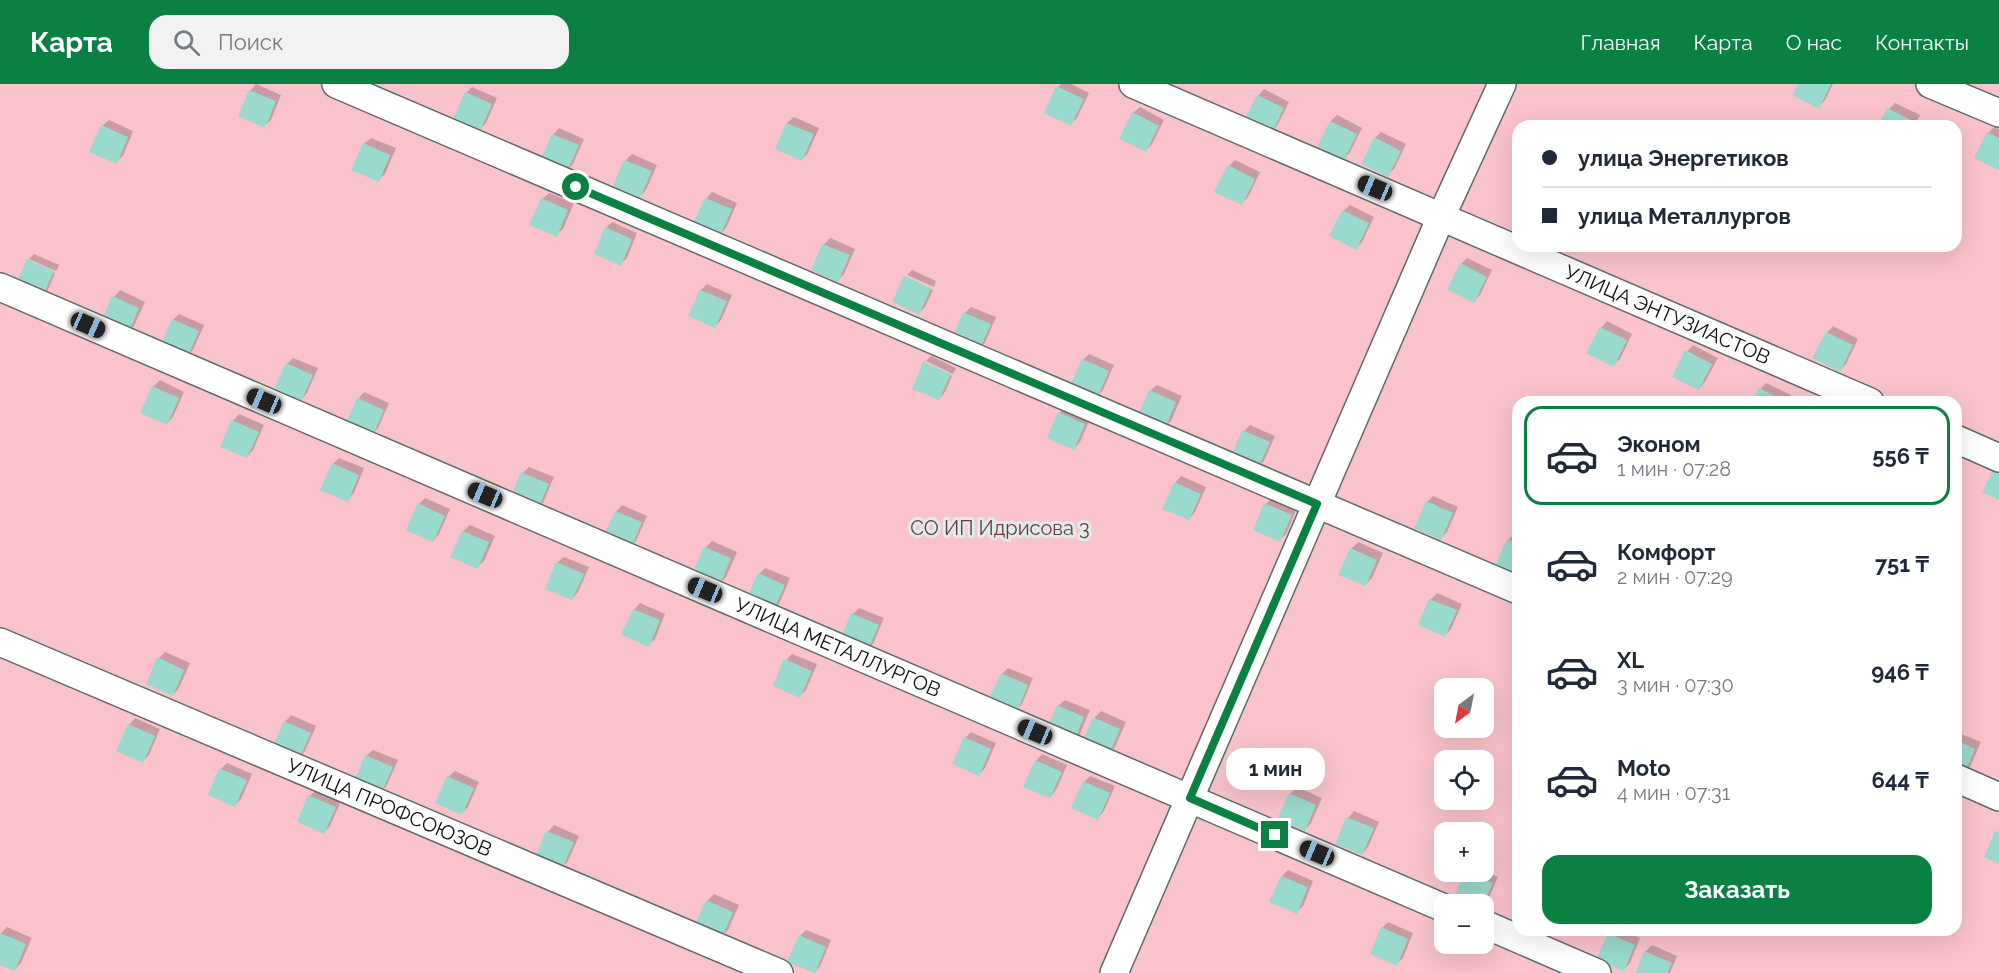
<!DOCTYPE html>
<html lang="ru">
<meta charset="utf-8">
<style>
:root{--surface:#fff;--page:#f2f2f3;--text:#1f2937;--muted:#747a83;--line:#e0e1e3;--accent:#0b8043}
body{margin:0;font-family:Raleway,sans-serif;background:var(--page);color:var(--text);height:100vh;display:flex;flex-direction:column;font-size:22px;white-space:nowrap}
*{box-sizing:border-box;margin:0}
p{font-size:20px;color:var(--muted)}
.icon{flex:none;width:33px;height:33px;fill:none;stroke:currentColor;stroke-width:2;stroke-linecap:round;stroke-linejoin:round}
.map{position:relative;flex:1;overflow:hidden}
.panel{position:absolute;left:1512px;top:312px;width:450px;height:540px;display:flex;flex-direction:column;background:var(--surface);border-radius:18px;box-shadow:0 6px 24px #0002}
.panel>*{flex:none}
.banner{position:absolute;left:1512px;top:36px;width:450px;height:132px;border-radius:18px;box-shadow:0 6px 24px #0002;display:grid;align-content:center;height:132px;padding:0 30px;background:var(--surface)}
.needle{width:39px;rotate:212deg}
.tools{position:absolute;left:1434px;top:594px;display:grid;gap:12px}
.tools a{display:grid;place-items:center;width:60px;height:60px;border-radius:12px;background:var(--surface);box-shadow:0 6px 24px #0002;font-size:30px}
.end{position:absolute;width:27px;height:27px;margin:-14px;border:8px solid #0b8043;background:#fff;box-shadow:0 0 0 3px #fff}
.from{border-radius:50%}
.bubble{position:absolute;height:42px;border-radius:18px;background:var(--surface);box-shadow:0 6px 24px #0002;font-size:20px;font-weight:700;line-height:42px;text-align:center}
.car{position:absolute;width:18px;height:36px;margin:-18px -9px;border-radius:8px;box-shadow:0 0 4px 2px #0007;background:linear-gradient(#222 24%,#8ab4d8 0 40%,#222 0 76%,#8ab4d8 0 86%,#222 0)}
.banner b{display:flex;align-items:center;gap:21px;height:57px;font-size:22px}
.banner b+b{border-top:2px solid var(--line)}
.banner i{width:15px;height:15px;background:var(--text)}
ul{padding:10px 0 0;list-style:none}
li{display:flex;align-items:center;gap:18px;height:99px;margin:0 12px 9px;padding:0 18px;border:3px solid transparent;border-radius:18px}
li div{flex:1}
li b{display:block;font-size:22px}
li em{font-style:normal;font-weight:700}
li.active{border-color:var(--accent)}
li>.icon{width:54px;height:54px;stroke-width:1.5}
.primary-button{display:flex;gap:12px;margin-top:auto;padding:12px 30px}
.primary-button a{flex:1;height:69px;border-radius:18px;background:var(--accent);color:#fff;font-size:24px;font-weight:700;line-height:69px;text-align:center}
header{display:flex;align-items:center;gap:36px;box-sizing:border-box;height:84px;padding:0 30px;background:var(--accent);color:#fff}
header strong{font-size:28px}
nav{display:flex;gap:33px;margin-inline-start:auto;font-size:21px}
.search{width:420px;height:54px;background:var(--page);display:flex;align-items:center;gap:15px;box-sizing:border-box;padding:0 21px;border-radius:18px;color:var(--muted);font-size:22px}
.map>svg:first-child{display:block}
</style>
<header>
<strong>Карта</strong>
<div class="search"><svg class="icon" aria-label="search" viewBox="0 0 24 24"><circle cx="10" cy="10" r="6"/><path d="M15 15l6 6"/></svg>Поиск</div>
<nav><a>Главная</a><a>Карта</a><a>О нас</a><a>Контакты</a></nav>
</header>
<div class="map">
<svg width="1999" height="889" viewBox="0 0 1999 889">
<rect width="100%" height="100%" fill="#ddede9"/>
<path fill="#fac3cb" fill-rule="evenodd" d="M0,0H1999V889H0ZM1518,42H1956V162H1518ZM1518,318H1956V846H1518ZM1444,604H1484V644H1444ZM1444,676H1484V716H1444ZM1444,748H1484V788H1444ZM1444,820H1484V860H1444Z"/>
<path fill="#0003" d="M256,0L281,11L271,36L264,42L250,7Z
M1061,0H1071L1089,9L1077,34L1070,40L1058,3Z
M1799,0H1833L1825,16L1819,23Z
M472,3L497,14L486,39L480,45L466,9Z
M1264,5L1289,18L1277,42L1271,49L1258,12Z
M1895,19L1920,31L1914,42H1880L1889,25Z
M1140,23L1164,36L1152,60L1146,66L1133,29Z
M1337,31L1362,44L1350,68L1344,75L1319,62L1331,37Z
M794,33L819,44L808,69L802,75L777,65L787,39Z
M109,36L133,47L123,72L116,78L102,42Z
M1994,43L1999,45V85L1988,49Z
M559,44L584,55L573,80L567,87L553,51Z
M1381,48L1406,60L1394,85L1387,91L1375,54Z
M371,54L396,64L385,90L378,96L364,60Z
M632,70L657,81L646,106L640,112L615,102L626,76Z
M1235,76L1260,88L1248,113L1241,120L1229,82Z
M712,108L737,119L726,144L720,150L706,115Z
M549,109L574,119L563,145L556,151L542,115Z
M1350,121L1374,133L1362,158L1356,164L1343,127Z
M612,138L637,149L627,174L620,180L606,144Z
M830,154L855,165L844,190L838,196L813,186L823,161Z
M34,170L59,181L56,187L29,175Z
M1467,174L1492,186L1480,211L1474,217L1461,180Z
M28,175V178L55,189L48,206L42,212L28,176Z
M912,186L936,197L934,203L907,191Z
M906,192V194L933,206L925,223L919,229L894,218Z
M707,200L732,211L721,236L715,242L701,206Z
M120,206L145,218L134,242L128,249L114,213Z
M971,223L996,233L985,259L979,265L965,229Z
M179,230L204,241L193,266L187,272L173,236Z
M1607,237L1632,250L1620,275L1613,281L1601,244Z
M1833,242L1858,255L1846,280L1840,286L1827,249Z
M1693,261L1718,274L1705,298L1699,305L1687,267Z
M1089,270L1114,281L1103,306L1097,312L1083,276Z
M931,272L956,284L953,290L926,277Z
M293,274L318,284L307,309L301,316L287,280Z
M925,278V280L952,292L945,308L939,315L925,279Z
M160,296L184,308L173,333L167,339L153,303Z
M1766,299L1791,311L1788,318H1754L1760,305Z
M1157,301L1182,312L1171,337L1164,343L1150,307Z
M364,308L389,319L378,344L372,351L358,315Z
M1066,323L1091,333L1080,358L1074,365L1059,329Z
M239,330L264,341L253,366L247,373L233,337Z
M1250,341L1275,352L1264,377L1258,383L1244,347Z
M339,374L364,384L354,409L347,416L333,380Z
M529,383L554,393L543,419L537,425L523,389Z
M1181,392L1206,403L1195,428L1189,435L1175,399Z
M1433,412L1458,423L1447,448L1441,454L1427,418Z
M425,414L450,425L439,450L433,457L419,420Z
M1272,414L1297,424L1286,450L1280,456L1266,420Z
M622,421L647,432L636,457L630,463L616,428Z
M470,441L495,452L484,477L477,483L452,473L463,447Z
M1514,450L1518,452V490L1508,456Z
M712,457L737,468L726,493L719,500L705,464Z
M1358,458L1383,469L1372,494L1365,501L1351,465Z
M564,473L589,483L578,508L572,515L557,479Z
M765,484L790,494L779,520L773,526L759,490Z
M1437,509L1462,520L1451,545L1445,551L1420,541L1431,515Z
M640,519L665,530L655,555L648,561L634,526Z
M859,524L884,534L873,560L867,566L853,530Z
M165,568L190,579L179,604L173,611L159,574Z
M792,570L817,580L806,606L800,612L786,576Z
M1008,584L1033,594L1022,620L1016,626L1002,590Z
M1065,616L1090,626L1079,652L1072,658L1058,622Z
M1101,627L1126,638L1115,663L1109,669L1084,659L1095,633Z
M291,631L316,642L305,667L299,674L285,638Z
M135,634L160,645L149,671L143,677L129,641Z
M971,648L996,659L985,684L979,690L965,654Z
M1956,648L1981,658L1970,683L1963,690L1956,686Z
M373,666L398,676L387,701L381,708L366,672Z
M1042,670L1067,681L1056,706L1050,713L1036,677Z
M227,679L252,690L241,715L235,721L221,685Z
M455,687L479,698L468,723L462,729L448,693Z
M1090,692L1115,702L1104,727L1098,734L1084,698Z
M1297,703L1322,714L1311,739L1304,746L1290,710Z
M316,706L341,717L330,742L324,748L310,712Z
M1354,727L1379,738L1368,763L1362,770L1337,759L1348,734Z
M554,741L579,752L568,777L562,783L537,773L548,748Z
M1288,786L1313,797L1303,822L1296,828L1271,818L1282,792Z
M1484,786L1498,793L1487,818L1484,821L1472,820L1456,813L1467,788Z
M714,810L739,821L728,846L721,853L707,817Z
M1388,838L1413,849L1403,874L1396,880L1382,844Z
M7,843L32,854L21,879L15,885L0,879V850Z
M806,846L831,856L820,882L814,888L800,852Z
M1613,846H1621L1640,854L1630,879L1623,886L1609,850Z
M1652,861L1677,872L1670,889H1636L1645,868Z"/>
<path fill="#9ad9cd" d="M1798,0H1831L1819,25L1792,11Z
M1056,2L1084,15L1071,42L1044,29Z
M249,6L276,17L265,44L238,32Z
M465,8L492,20L480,47L453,35Z
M1257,11L1284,24L1271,51L1244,37Z
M1887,24L1915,38L1912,42H1878Z
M1132,28L1159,42L1146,68L1119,55Z
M1330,37L1357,50L1344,76L1317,63Z
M786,39L814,50L802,77L775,65Z
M101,41L128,53L117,80L89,68Z
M1987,48L1999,54V86L1974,74Z
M552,50L579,61L567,88L540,77Z
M1374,53L1401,67L1388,93L1361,80Z
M363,59L390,71L379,98L351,86Z
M624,76L652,87L640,114L613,102Z
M1228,81L1255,95L1242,121L1214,108Z
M541,114L568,126L557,153L529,141Z
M705,114L732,125L720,152L693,140Z
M1342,126L1369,139L1356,166L1329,152Z
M605,143L632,155L621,182L594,170Z
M822,160L850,171L838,198L811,186Z
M27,175L54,187L42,214L15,202Z
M1460,179L1487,193L1474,219L1447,205Z
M904,192L931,204L919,231L892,218Z
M700,206L727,217L715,244L688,232Z
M112,212L139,224L128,250L101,239Z
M963,228L991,240L979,267L952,255Z
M172,235L199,247L187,274L160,262Z
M1600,243L1627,256L1614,283L1586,269Z
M1826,248L1853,261L1840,288L1812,274Z
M1685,266L1712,280L1699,306L1672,293Z
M1082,275L1109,287L1097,314L1070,302Z
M923,278L951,290L939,316L912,305Z
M286,279L313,291L301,318L274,306Z
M152,302L179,314L167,341L140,329Z
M1759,304L1786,318H1752Z
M1149,306L1176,318L1165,345L1137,333Z
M357,314L384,326L373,352L345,341Z
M1058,328L1085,340L1074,366L1047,354Z
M231,336L259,348L247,374L220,363Z
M1242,346L1270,358L1258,385L1231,373Z
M332,379L359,391L348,418L320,406Z
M1996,381L1999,383V416L1982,408Z
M521,388L549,400L537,427L510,415Z
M1174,398L1201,410L1189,436L1162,425Z
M1426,417L1453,429L1441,456L1414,444Z
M418,419L445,432L433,458L406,446Z
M1264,419L1292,431L1280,458L1253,446Z
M615,427L642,438L631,465L603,454Z
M462,447L489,458L478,485L450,473Z
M1507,455L1518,460V492L1495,482Z
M704,463L731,474L720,501L692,490Z
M1350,464L1377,476L1366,502L1338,491Z
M556,478L584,490L572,516L545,505Z
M758,489L785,501L773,528L746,516Z
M1429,515L1457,526L1445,553L1418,541Z
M633,525L660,536L649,563L621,551Z
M851,529L879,541L867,568L840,556Z
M157,573L184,586L173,612L146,600Z
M784,575L812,587L800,614L773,602Z
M1001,589L1028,601L1017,628L989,615Z
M1057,621L1084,633L1073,660L1045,648Z
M1093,633L1120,645L1109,671L1082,659Z
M284,637L311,649L299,675L272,664Z
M128,640L155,652L143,679L116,667Z
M964,653L991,665L979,692L952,680Z
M1956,656L1975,665L1964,691L1956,688Z
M365,671L393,683L381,710L354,698Z
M1035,676L1062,688L1050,714L1023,703Z
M219,684L247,696L235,723L208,711Z
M447,692L474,704L462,731L435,719Z
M1083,697L1110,709L1098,736L1071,724Z
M1289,709L1316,721L1305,747L1277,736Z
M308,711L336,723L324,750L297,738Z
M1346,733L1374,744L1362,771L1335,760Z
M546,747L574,758L562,785L535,774Z
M1995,747L1999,748V780L1984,773Z
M1465,788L1493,799L1483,820H1469L1454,814Z
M1281,792L1308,803L1297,830L1269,818Z
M706,816L733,828L722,854L694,843Z
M1381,843L1408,855L1397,882L1370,870Z
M0,849L26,860L15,887L0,881Z
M1608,849L1635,861L1624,887L1596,876Z
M799,851L826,863L815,889L787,878Z
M1644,867L1672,879L1667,889H1635Z"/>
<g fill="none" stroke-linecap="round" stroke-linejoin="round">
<defs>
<g id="street">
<path d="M336,0L1518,506"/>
<path id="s1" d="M1133,0L1870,318"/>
<path d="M1930,0L1999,29"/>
<path id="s2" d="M0,203L1444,824"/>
<path d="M1956,355L1999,374"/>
<path id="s3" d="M0,558L779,889"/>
<path d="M1956,694L1999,713"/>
<path d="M1484,840L1597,889"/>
<path d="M1114,889L1441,133L1502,0"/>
</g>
</defs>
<use href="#street" stroke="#5d6b68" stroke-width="30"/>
<use href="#street" stroke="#fff" stroke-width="27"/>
</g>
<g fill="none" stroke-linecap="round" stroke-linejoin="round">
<path stroke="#0b8043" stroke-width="8" d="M576,103L1317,420L1190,714L1275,751"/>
</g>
<g text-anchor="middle" stroke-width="6" stroke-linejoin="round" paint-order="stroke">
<g font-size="20" fill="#0a0f0e" stroke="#ddede9">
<text dy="7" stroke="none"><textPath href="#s1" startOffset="582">УЛИЦА ЭНТУЗИАСТОВ</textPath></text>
<text dy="7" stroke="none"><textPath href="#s2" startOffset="912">УЛИЦА МЕТАЛЛУРГОВ</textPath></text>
<text dy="7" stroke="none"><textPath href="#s3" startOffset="423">УЛИЦА ПРОФСОЮЗОВ</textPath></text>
</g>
<g font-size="20" fill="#773341" stroke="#ddede9">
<text x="1000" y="451">СО ИП Идрисова 3</text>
</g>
</g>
</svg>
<div class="tools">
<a><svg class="needle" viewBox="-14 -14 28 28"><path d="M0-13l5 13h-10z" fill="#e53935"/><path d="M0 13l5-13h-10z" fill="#747a83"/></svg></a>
<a><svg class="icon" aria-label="locate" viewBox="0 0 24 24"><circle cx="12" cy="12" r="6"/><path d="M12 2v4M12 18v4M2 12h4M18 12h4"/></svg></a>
<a>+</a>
<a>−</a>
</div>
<i class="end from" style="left:576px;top:103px"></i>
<i class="end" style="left:1275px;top:751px"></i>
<div class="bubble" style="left:1226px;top:664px;width:99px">1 мин</div>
<i class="car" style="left:1375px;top:104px;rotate:293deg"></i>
<i class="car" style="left:88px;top:241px;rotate:114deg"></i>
<i class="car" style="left:264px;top:317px;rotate:293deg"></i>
<i class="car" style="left:485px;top:411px;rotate:293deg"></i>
<i class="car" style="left:705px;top:506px;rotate:293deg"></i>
<i class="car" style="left:1035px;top:648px;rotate:293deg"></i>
<i class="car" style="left:1317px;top:769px;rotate:293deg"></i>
<div class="banner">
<b><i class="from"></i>улица Энергетиков</b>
<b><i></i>улица Металлургов</b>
</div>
<section class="panel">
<ul>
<li class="active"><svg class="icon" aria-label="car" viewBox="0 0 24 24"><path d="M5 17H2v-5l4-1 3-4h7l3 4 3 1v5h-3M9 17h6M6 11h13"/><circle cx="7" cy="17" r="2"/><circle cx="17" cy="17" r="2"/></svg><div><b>Эконом</b><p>1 мин · 07:28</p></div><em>556 ₸</em></li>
<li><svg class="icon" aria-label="car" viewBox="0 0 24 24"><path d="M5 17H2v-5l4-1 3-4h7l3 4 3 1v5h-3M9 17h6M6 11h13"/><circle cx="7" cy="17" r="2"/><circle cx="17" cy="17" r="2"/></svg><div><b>Комфорт</b><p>2 мин · 07:29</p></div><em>751 ₸</em></li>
<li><svg class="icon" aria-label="car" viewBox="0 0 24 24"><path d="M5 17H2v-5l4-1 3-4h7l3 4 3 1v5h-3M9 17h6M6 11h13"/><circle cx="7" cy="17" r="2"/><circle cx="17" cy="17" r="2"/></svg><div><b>XL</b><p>3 мин · 07:30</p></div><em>946 ₸</em></li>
<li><svg class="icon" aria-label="car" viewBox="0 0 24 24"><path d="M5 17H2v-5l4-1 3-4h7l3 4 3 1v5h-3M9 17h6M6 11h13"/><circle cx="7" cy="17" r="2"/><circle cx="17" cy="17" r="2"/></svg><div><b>Moto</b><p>4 мин · 07:31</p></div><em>644 ₸</em></li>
</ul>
<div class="primary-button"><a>Заказать</a></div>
</section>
</div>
